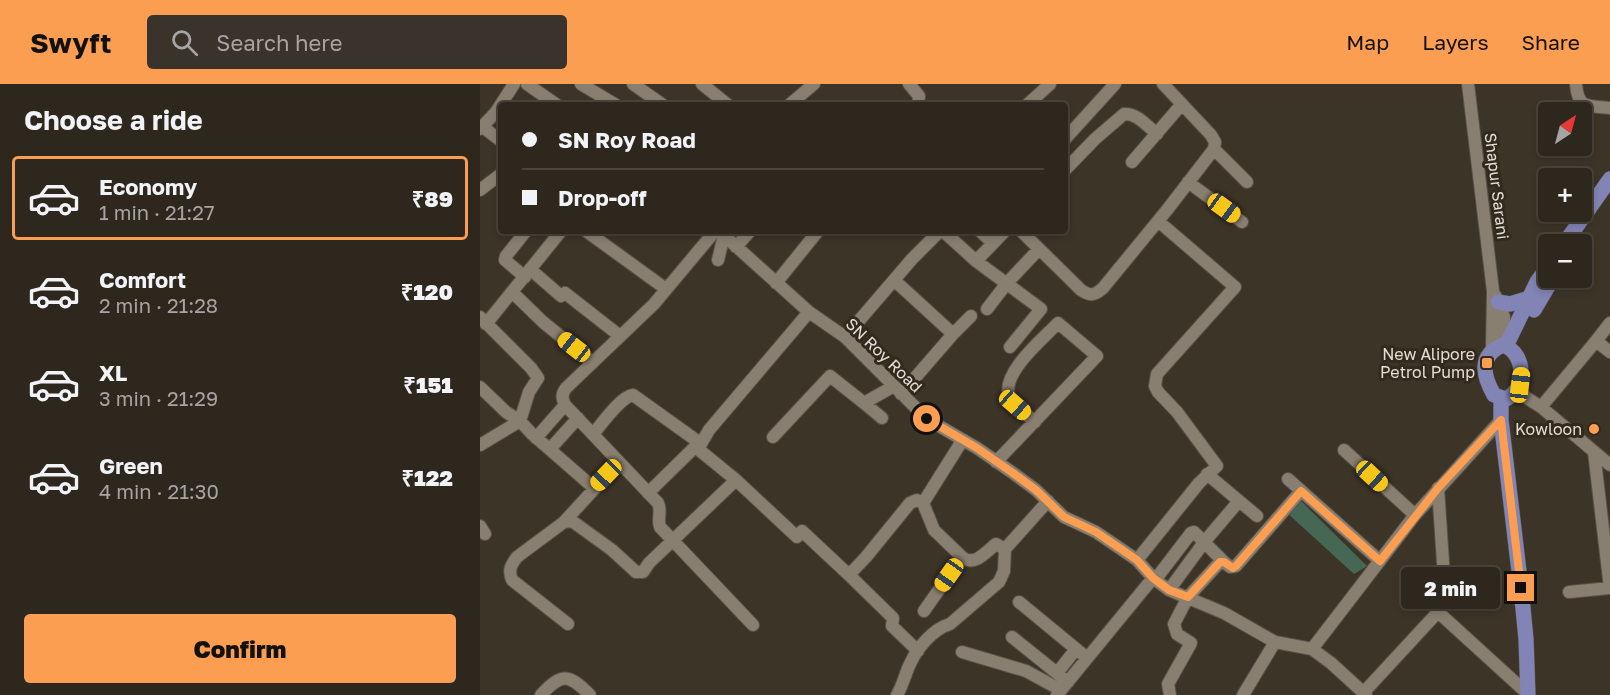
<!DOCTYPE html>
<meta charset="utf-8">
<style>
:root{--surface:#2e271e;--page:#3a332b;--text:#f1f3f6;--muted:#a7a5a4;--line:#49443c;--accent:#fb9e52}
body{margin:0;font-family:"Golos Text",sans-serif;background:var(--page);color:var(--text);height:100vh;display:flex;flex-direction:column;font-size:22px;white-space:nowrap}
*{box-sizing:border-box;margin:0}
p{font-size:20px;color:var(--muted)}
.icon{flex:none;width:33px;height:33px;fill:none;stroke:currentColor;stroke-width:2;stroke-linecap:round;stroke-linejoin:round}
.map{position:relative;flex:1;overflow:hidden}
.panel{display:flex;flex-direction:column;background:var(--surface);width:480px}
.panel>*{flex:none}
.guide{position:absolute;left:18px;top:18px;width:570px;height:132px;border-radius:6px;box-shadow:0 3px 9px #0003,0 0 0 2px var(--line);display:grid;align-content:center;height:132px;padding:0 24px;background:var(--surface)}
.needle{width:39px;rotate:36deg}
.controls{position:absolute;left:1058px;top:18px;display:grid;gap:12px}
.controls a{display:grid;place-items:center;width:54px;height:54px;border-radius:6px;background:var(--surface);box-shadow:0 3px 9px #0003,0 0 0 2px var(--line);font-size:30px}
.end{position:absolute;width:27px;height:27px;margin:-14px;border:8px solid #fb9e52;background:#111;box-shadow:0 0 0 3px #111}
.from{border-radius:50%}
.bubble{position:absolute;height:42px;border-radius:6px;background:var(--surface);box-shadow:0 3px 9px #0003,0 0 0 2px var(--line);font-size:20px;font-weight:800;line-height:42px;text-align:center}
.car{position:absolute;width:18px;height:36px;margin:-18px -9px;border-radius:8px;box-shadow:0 0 4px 2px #0007;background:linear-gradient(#f5c518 24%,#345 0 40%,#f5c518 0 76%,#345 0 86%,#f5c518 0)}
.guide b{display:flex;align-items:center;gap:21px;height:57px;font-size:22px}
.guide b+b{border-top:2px solid var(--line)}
.guide i{width:15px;height:15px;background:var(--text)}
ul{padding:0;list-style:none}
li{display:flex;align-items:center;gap:18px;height:84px;margin:0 12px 9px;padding:0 12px;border:3px solid transparent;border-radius:6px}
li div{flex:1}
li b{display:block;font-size:22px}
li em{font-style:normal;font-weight:800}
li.active{border-color:var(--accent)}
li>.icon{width:54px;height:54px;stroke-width:1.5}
h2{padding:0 24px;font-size:27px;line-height:72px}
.primary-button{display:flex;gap:12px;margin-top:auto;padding:12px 24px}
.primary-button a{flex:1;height:69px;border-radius:6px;background:var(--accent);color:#111;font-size:24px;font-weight:800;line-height:69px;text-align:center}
header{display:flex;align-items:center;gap:36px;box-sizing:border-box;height:84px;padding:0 30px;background:var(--accent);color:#111}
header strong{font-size:28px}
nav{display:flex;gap:33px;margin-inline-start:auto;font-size:21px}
.search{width:420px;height:54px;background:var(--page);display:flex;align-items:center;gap:15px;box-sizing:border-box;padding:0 21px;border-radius:6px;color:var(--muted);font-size:22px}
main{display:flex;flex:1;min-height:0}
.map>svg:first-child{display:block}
</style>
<header>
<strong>Swyft</strong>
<div class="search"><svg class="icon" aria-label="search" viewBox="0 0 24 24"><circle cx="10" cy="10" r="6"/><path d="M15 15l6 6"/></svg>Search here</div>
<nav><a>Map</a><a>Layers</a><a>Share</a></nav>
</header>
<main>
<section class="panel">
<h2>Choose a ride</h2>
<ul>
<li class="active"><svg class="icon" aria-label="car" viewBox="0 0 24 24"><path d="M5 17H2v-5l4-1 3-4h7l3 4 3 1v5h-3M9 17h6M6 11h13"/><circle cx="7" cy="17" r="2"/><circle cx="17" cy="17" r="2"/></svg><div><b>Economy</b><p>1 min · 21:27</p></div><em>₹89</em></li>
<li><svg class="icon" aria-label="car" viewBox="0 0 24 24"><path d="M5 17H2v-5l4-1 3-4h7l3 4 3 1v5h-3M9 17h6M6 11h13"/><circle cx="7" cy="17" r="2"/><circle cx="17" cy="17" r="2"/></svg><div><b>Comfort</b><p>2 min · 21:28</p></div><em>₹120</em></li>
<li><svg class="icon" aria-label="car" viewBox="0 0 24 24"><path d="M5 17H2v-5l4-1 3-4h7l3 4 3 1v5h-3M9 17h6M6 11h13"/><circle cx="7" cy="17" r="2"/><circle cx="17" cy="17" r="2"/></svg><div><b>XL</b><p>3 min · 21:29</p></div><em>₹151</em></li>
<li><svg class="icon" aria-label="car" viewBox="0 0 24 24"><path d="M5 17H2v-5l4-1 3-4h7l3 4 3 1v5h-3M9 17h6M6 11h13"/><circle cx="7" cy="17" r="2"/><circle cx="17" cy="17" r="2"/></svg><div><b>Green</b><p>4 min · 21:30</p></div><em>₹122</em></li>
</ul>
<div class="primary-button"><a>Confirm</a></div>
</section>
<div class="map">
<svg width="1130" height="611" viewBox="0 0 1130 611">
<rect width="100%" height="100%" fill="#3d3428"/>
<path fill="#476755" d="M818,414L887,482L874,490L805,427Z"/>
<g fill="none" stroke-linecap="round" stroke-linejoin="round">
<defs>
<path id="minor" d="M47,0L77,21
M101,0L136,21
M153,0L183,21
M222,0L248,21
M429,0L439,12L438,21
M988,0L1013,207L1012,266
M1096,0C1098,26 1108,21 1130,24
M309,21L334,0
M547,21L570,0
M3,43L21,57
M0,45L16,28L34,0
M585,55L635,0
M734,65L767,98
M652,78L702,20
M585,86L615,55L644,30C657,29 667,42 677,50
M708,98L762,138
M0,106L21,90
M106,147L186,205
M235,147L174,220L86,304C81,311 82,314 85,321L178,419C182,428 177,435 180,443L273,541
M239,147L329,228L365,253L447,335L497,364L533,389L556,406L584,433L616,448L657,476L673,494L689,506L744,529L795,558L832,565L851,579L886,611
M463,147L496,177L561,225L530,263
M500,147L513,159
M541,147L601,206C610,212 614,212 623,204L687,126L734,65L735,58L731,51L683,0
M256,163L270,147
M238,176L244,151
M496,177L525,147
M50,185L81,212L85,209L140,252
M45,193L25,176L26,172L46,147
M414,196L473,250
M296,199L338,147
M32,208L63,238L112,278
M1015,211L1024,233L1023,261
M507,225L527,199L559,165
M329,228L229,346L218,365L256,396L317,453L322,447L369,491L386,473L430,419L437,416L443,419L454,446L482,473L444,527
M0,233L51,284L58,294L49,308L40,337L0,361
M6,240L81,147
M365,253L432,175L460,147
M1116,257L1130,239
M0,303L26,328L40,337L52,350L114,404
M1036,307L1061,323L1130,381
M421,310L473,250L491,232
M384,319L402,334
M1061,323L1116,257L1130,268
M113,350C122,340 140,313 153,311L220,359
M293,353L350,292L384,319L414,302
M56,354L85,321
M70,365L98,334
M864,366L935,431
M1114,368L1130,504
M516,378L617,272L578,239C564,254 522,288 529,311C533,322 546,330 555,338
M727,390L777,432
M808,395L900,477
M168,409L221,357
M443,419L482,357
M84,438L139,378
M0,442L5,450
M482,473C494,483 505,469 516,460L525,465
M657,476L719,399L737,382L697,328L678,308L675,302L677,290L755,203L678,137
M369,491L413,534L412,542L438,567
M675,496L711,449L714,448L744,478
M689,506L725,457L759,417
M1089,508L1130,504
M539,518L607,574
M958,528L1048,610
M88,540L32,496C28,486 31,481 37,473L84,438L92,437L132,466L156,488H163L169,479L256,396
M532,553L588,598
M832,565L935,431L1021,336
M482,568L546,587L581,606
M577,589L596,565
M884,608L958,528L965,508L958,404
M61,611C82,588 89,590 110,611
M417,611C423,601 425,590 430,580C437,564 453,545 470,540L519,498L524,487L525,465L568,417
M577,611L673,494
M690,611L688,600L711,559L697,550L694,540L708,513L740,478H744L750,483L756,482L821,407
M763,611L795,558"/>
<path id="major" d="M1084,160L1130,95
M1018,218L1030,220L1050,214
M1054,226L1073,194
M1023,261C1046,269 1047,305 1026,315L1014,311C1003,292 998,271 1023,261Z
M1026,262L1057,198L1068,183
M1021,315V336L1041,504L1046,555L1048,611"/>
</defs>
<use href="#minor" stroke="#5a5248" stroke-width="14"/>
<use href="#major" stroke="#5a5248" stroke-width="16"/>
<use href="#minor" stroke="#897f71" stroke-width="12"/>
<use href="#major" stroke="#8184b4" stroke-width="15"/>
</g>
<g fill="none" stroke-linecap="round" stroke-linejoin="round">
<path stroke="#fb9e52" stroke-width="8" d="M447,335L497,364L533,389L556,406L584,433L616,448L657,476L673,494L689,506L708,513L740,478H744L753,484L756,482L821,407L900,477L958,404L1021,336L1041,504"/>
</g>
<g fill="#fb9e52" stroke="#332a1e" stroke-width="2">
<rect x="1001" y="273" width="12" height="12" rx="3"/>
<circle cx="1114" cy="345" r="6"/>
</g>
<g text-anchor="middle" stroke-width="6" stroke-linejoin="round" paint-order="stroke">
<g font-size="16" fill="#e4ded7" stroke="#332a1e">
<text transform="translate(1017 102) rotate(83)" y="6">Shapur Sarani</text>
<text transform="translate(404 271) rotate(44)" y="6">SN Roy Road</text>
</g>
<g font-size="16" fill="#e4ded7" stroke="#332a1e" text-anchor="end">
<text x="995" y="276">New Alipore<tspan x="995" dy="18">Petrol Pump</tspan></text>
<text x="1102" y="351">Kowloon</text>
</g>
</g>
</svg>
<div class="controls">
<a><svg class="needle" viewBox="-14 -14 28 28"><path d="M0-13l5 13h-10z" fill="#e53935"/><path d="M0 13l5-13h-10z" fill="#a7a5a4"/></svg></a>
<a>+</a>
<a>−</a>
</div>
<i class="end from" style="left:447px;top:335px"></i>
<i class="end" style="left:1041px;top:504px"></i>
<div class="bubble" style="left:921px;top:483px;width:99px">2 min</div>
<i class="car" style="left:744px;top:124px;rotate:126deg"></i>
<i class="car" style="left:94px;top:263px;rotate:308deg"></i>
<i class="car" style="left:1040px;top:301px;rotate:7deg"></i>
<i class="car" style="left:535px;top:321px;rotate:131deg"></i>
<i class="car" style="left:126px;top:391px;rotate:224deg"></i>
<i class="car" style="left:892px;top:392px;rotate:133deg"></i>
<i class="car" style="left:469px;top:491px;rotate:215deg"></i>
<div class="guide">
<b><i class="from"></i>SN Roy Road</b>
<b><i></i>Drop-off</b>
</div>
</div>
</main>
